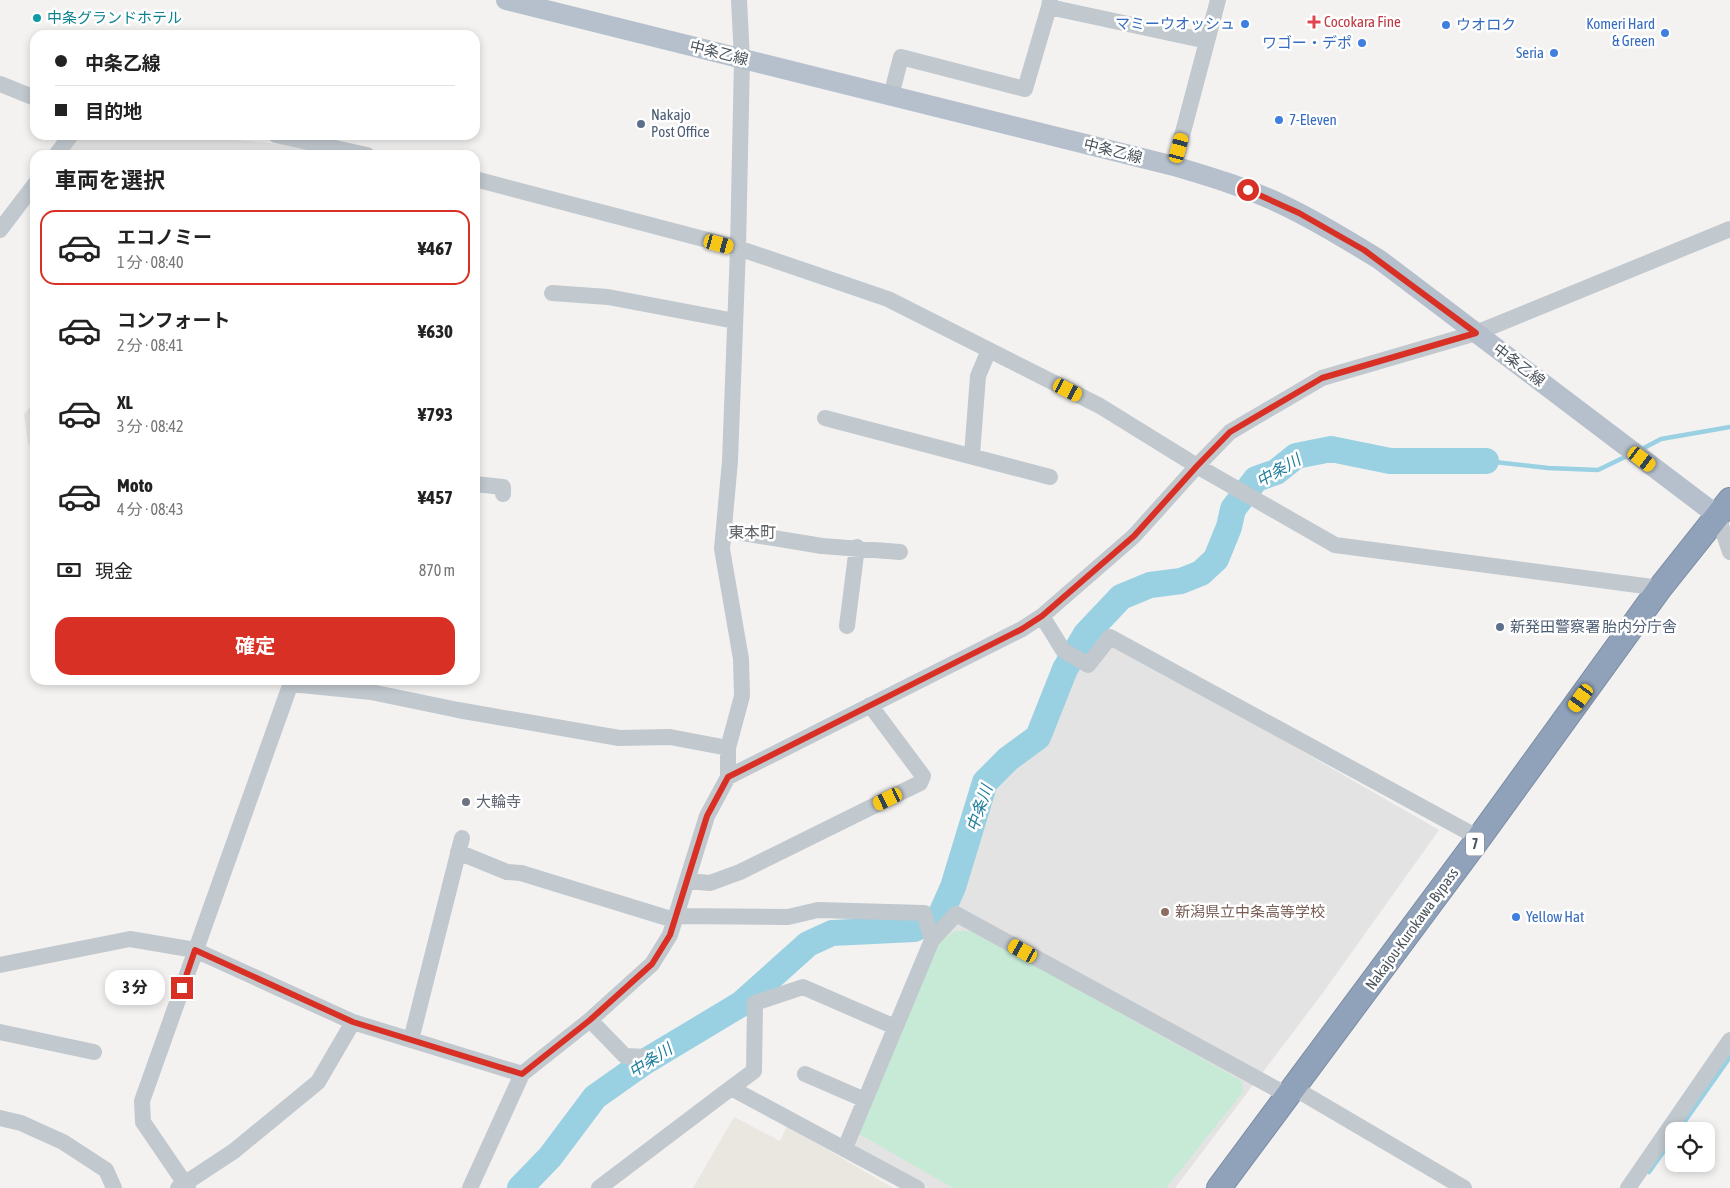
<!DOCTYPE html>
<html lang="ja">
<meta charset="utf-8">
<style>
:root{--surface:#fff;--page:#f6f6f6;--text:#222;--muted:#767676;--line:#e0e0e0;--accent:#d93025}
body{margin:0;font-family:"Asap Condensed","Noto Sans JP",sans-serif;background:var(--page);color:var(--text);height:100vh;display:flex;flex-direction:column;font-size:19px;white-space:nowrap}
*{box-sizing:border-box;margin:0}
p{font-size:16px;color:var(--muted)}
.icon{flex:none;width:28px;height:28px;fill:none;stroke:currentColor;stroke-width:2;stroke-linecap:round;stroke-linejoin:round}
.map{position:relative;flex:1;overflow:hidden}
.details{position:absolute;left:30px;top:150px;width:450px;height:535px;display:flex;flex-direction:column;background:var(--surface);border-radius:15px;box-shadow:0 2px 8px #0003}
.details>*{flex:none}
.banner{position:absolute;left:30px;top:30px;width:450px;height:110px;border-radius:15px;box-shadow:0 2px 8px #0003;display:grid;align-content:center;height:110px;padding:0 25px;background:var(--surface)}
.fabs{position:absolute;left:1665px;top:1122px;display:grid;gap:10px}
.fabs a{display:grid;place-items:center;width:50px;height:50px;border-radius:10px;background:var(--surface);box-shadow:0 2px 8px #0003;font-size:25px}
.end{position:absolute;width:22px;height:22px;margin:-11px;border:6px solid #d93025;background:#fff;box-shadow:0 0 0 2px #fff}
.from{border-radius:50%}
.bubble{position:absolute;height:35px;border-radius:15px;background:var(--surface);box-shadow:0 2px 8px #0003;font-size:16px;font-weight:700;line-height:35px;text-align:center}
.car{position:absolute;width:15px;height:30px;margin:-15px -8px;border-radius:6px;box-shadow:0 0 4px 1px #0007;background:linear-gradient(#f5c518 24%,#345 0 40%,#f5c518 0 76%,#345 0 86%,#f5c518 0)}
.banner b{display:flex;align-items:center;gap:18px;height:48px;font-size:19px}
.banner b+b{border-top:1px solid var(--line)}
.banner i{width:12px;height:12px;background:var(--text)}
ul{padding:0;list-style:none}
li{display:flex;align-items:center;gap:15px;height:75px;margin:0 10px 8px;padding:0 15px;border:2px solid transparent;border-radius:15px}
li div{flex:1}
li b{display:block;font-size:19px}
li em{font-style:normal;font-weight:700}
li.selected{border-color:var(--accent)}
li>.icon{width:45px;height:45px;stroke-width:1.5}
h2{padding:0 25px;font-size:22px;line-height:60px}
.pay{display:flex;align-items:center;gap:12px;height:55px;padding:0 25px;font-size:19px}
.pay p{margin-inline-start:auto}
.button{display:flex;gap:10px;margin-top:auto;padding:10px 25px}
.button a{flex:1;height:58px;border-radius:15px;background:var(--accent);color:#fff;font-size:20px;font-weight:700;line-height:58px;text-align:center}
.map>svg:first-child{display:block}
</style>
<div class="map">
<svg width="1730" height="1188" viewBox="0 0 1730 1188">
<rect width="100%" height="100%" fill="#f3f2f1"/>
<path fill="#e9e7df" d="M734,1117L780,1141L787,1126L893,1188H693Z"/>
<path fill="#e4e3e3" d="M80,135H175L293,145L336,155H65Z
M35,402V446L28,444L24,414Z
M1102,636L1439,830L1322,994L1175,1188H928L843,1140L954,903L991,784L1049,733L1060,699L1089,652Z"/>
<path fill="#c6ead6" d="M955,931H973L1242,1081L1243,1092L1166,1188H953L859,1134L938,943Z"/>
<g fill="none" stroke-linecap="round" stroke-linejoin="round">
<path stroke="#99d0e2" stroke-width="4.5" d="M1640,450L1661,439L1730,427
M1486,461L1548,468L1598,470L1629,455
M1678,1131L1730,1057
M1649,1172L1674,1137"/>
<path stroke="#99d0e2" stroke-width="26" d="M520,1188L550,1157L595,1097L646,1061L741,1004L808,944L832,933L914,929L940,916L953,887L985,782L1008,759L1038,737L1065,669L1086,634L1121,597L1150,585L1181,581L1201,573L1216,559L1229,527L1233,509L1256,479L1276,472L1296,456L1331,449L1390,461H1486"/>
<defs>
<path id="highway" d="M1219,1188L1479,838L1660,588L1730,500"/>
</defs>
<use href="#highway" stroke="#7b8da5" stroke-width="26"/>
<path stroke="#c1c8ce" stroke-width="16" d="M1050,0L1049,7L1207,41
M0,84L35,98
M891,96L901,57L1025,89L1049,7
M276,135L367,155
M56,155L71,135
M1174,166L1218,0
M475,179L738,248L888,299L1100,406L1197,466L1335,545L1660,588
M0,230L35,184
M552,293L608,297L735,321
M825,418L1050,477
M972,455L978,376L989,350
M475,484L503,487V494
M1718,516L1730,552
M724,530L822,546L900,552
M1042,616L1063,650L1088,665L1110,637L1479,838
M847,626L857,547
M291,684L371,692L458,710L619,738L670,737L728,748
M728,777V748L742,696L741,659L722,549L730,461L738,248L742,59L739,0
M458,852L507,872L521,873L674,920
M687,881L710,883L740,872L920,783L923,776L870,705
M676,916L788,917L818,910L924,913L932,940
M0,965L130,939L195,950L353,1022
M590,1020L625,1056L647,1057
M0,1032L94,1052
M411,1040L462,838
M805,1074L865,1100
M731,1088L754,1071L755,1003L803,987L895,1027
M1294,1088L1464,1188
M0,1118L21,1123L63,1142L106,1170L114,1188
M845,1148L932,940L956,914L1289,1096
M178,1188L234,1151L318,1082L353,1022L522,1074L590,1020L652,964L670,935L707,816L728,777L1022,629L1042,616L1134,536L1197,466L1230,432L1322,378L1476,333L1730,229
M188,1188L143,1122L142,1101L292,680
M470,1188L522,1074
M599,1188L731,1088L917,1188
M1628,1188L1730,1040"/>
<path stroke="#b5c0cc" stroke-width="20" d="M506,0L1174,166C1211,177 1248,188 1283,205C1317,221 1349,241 1380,260L1718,516"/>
<use href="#highway" stroke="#90a2b9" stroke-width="24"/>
</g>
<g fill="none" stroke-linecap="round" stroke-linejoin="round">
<path stroke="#d93025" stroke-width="6" d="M182,988L195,950L353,1022L522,1074L590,1020L652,964L670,935L707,816L728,777L1022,629L1042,616L1134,536L1197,466L1230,432L1322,378L1476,333L1364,250L1299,213L1248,190"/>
</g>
<circle fill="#0f9aa8" stroke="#fff" stroke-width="2" cx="37" cy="18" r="5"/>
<path fill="#e0444e" stroke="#fff" stroke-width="2" d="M1311.5 14.5h5v5h5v5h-5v5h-5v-5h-5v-5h5z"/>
<g fill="#3f7fe0" stroke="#fff" stroke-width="2">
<circle cx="1245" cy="24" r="5"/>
<circle cx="1446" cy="25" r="5"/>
<circle cx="1665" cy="33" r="5"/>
<circle cx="1362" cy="43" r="5"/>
<circle cx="1554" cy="53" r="5"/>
<circle cx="1279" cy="120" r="5"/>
<circle cx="1516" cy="917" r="5"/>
</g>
<g fill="#5c6f8a" stroke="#fff" stroke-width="2">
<circle cx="641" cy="124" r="5"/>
<circle cx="1500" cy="627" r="5"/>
</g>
<circle fill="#6b7280" stroke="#fff" stroke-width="2" cx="466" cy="802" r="5"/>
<circle fill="#8d6e63" stroke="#fff" stroke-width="2" cx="1165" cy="912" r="5"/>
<g text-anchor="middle" stroke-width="5" stroke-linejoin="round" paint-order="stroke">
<rect fill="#fff" stroke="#81878d" stroke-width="1" x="1466" y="832.5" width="18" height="23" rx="4"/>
<g font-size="14" font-weight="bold" fill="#4b545c">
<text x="1475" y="849">7</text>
</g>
<g font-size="15" fill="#0d838f" stroke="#fff" text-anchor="start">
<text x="47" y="23">中条グランドホテル</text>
</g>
<g font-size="15" fill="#be3a42" stroke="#fff" text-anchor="start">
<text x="1324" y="27">Cocokara Fine</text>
</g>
<g font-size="15" fill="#366cbe" stroke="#fff" text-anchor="end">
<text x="1235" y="29">マミーウオッシュ</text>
<text x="1655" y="29">Komeri Hard<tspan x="1655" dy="17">&amp; Green</tspan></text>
<text x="1456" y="30" text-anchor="start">ウオロク</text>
<text x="1352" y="48">ワゴー・デポ</text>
<text x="1544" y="58">Seria</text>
<text x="1289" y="125" text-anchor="start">7-Eleven</text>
<text x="1526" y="922" text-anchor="start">Yellow Hat</text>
</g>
<g font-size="15" fill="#4b545c" stroke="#fff">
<text transform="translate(719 53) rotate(14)" y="5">中条乙線</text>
<text transform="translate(1113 151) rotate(14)" y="5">中条乙線</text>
<text transform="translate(1519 365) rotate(37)" y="5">中条乙線</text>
<text transform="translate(1412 929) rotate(-54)" y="5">Nakajou-Kurokawa Bypass</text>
</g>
<g font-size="15" fill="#4e5e75" stroke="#fff" text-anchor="start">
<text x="651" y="120">Nakajo<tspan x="651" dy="17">Post Office</tspan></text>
<text x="1510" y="632">新発田警察署 胎内分庁舎</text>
</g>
<g font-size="15" fill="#5b616d" stroke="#fff" text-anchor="start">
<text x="476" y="807">大輪寺</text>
</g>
<g font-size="15" fill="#785e54" stroke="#fff" text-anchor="start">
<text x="1175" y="917">新潟県立中条高等学校</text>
</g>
<g font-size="16" font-style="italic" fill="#1f7d9b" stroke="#fff">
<text transform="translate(1278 470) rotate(-30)" y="6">中条川</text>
<text transform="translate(979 808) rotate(-71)" y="6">中条川</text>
<text transform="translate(650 1060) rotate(-33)" y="6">中条川</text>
</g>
<g font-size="16" fill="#5f6165" stroke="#fff">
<text x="752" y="538">東本町</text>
</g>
</g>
</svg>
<div class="fabs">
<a><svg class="icon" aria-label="locate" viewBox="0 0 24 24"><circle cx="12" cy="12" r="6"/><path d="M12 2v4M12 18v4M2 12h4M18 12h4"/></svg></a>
</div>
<i class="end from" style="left:1248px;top:190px"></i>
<i class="end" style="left:182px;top:988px"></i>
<div class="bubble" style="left:105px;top:970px;width:60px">3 分</div>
<i class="car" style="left:1179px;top:148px;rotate:15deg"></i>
<i class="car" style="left:719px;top:244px;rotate:105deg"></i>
<i class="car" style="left:1068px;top:390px;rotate:117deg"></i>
<i class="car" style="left:1642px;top:459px;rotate:127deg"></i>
<i class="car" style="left:1581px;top:698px;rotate:216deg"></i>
<i class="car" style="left:888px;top:799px;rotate:244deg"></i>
<i class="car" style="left:1023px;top:951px;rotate:299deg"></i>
<div class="banner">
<b><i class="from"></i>中条乙線</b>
<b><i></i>目的地</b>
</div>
<section class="details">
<h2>車両を選択</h2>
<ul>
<li class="selected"><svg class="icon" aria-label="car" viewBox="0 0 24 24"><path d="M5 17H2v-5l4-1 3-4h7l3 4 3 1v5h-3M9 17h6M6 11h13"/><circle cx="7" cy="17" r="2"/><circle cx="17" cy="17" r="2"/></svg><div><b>エコノミー</b><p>1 分 · 08:40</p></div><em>¥467</em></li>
<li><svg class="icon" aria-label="car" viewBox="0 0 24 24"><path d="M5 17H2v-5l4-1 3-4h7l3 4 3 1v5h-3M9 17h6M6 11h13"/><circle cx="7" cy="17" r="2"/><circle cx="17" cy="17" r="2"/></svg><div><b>コンフォート</b><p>2 分 · 08:41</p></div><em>¥630</em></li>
<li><svg class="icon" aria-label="car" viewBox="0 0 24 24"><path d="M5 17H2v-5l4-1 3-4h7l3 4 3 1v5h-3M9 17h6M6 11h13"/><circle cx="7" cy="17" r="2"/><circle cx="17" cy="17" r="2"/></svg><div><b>XL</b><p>3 分 · 08:42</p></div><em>¥793</em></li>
<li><svg class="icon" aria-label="car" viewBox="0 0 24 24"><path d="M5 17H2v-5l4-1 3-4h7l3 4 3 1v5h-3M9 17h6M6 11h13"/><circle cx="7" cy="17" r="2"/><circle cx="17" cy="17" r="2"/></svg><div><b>Moto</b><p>4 分 · 08:43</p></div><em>¥457</em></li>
</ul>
<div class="pay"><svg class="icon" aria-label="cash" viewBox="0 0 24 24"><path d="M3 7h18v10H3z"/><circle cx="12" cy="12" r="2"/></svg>現金<p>870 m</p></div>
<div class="button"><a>確定</a></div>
</section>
</div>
